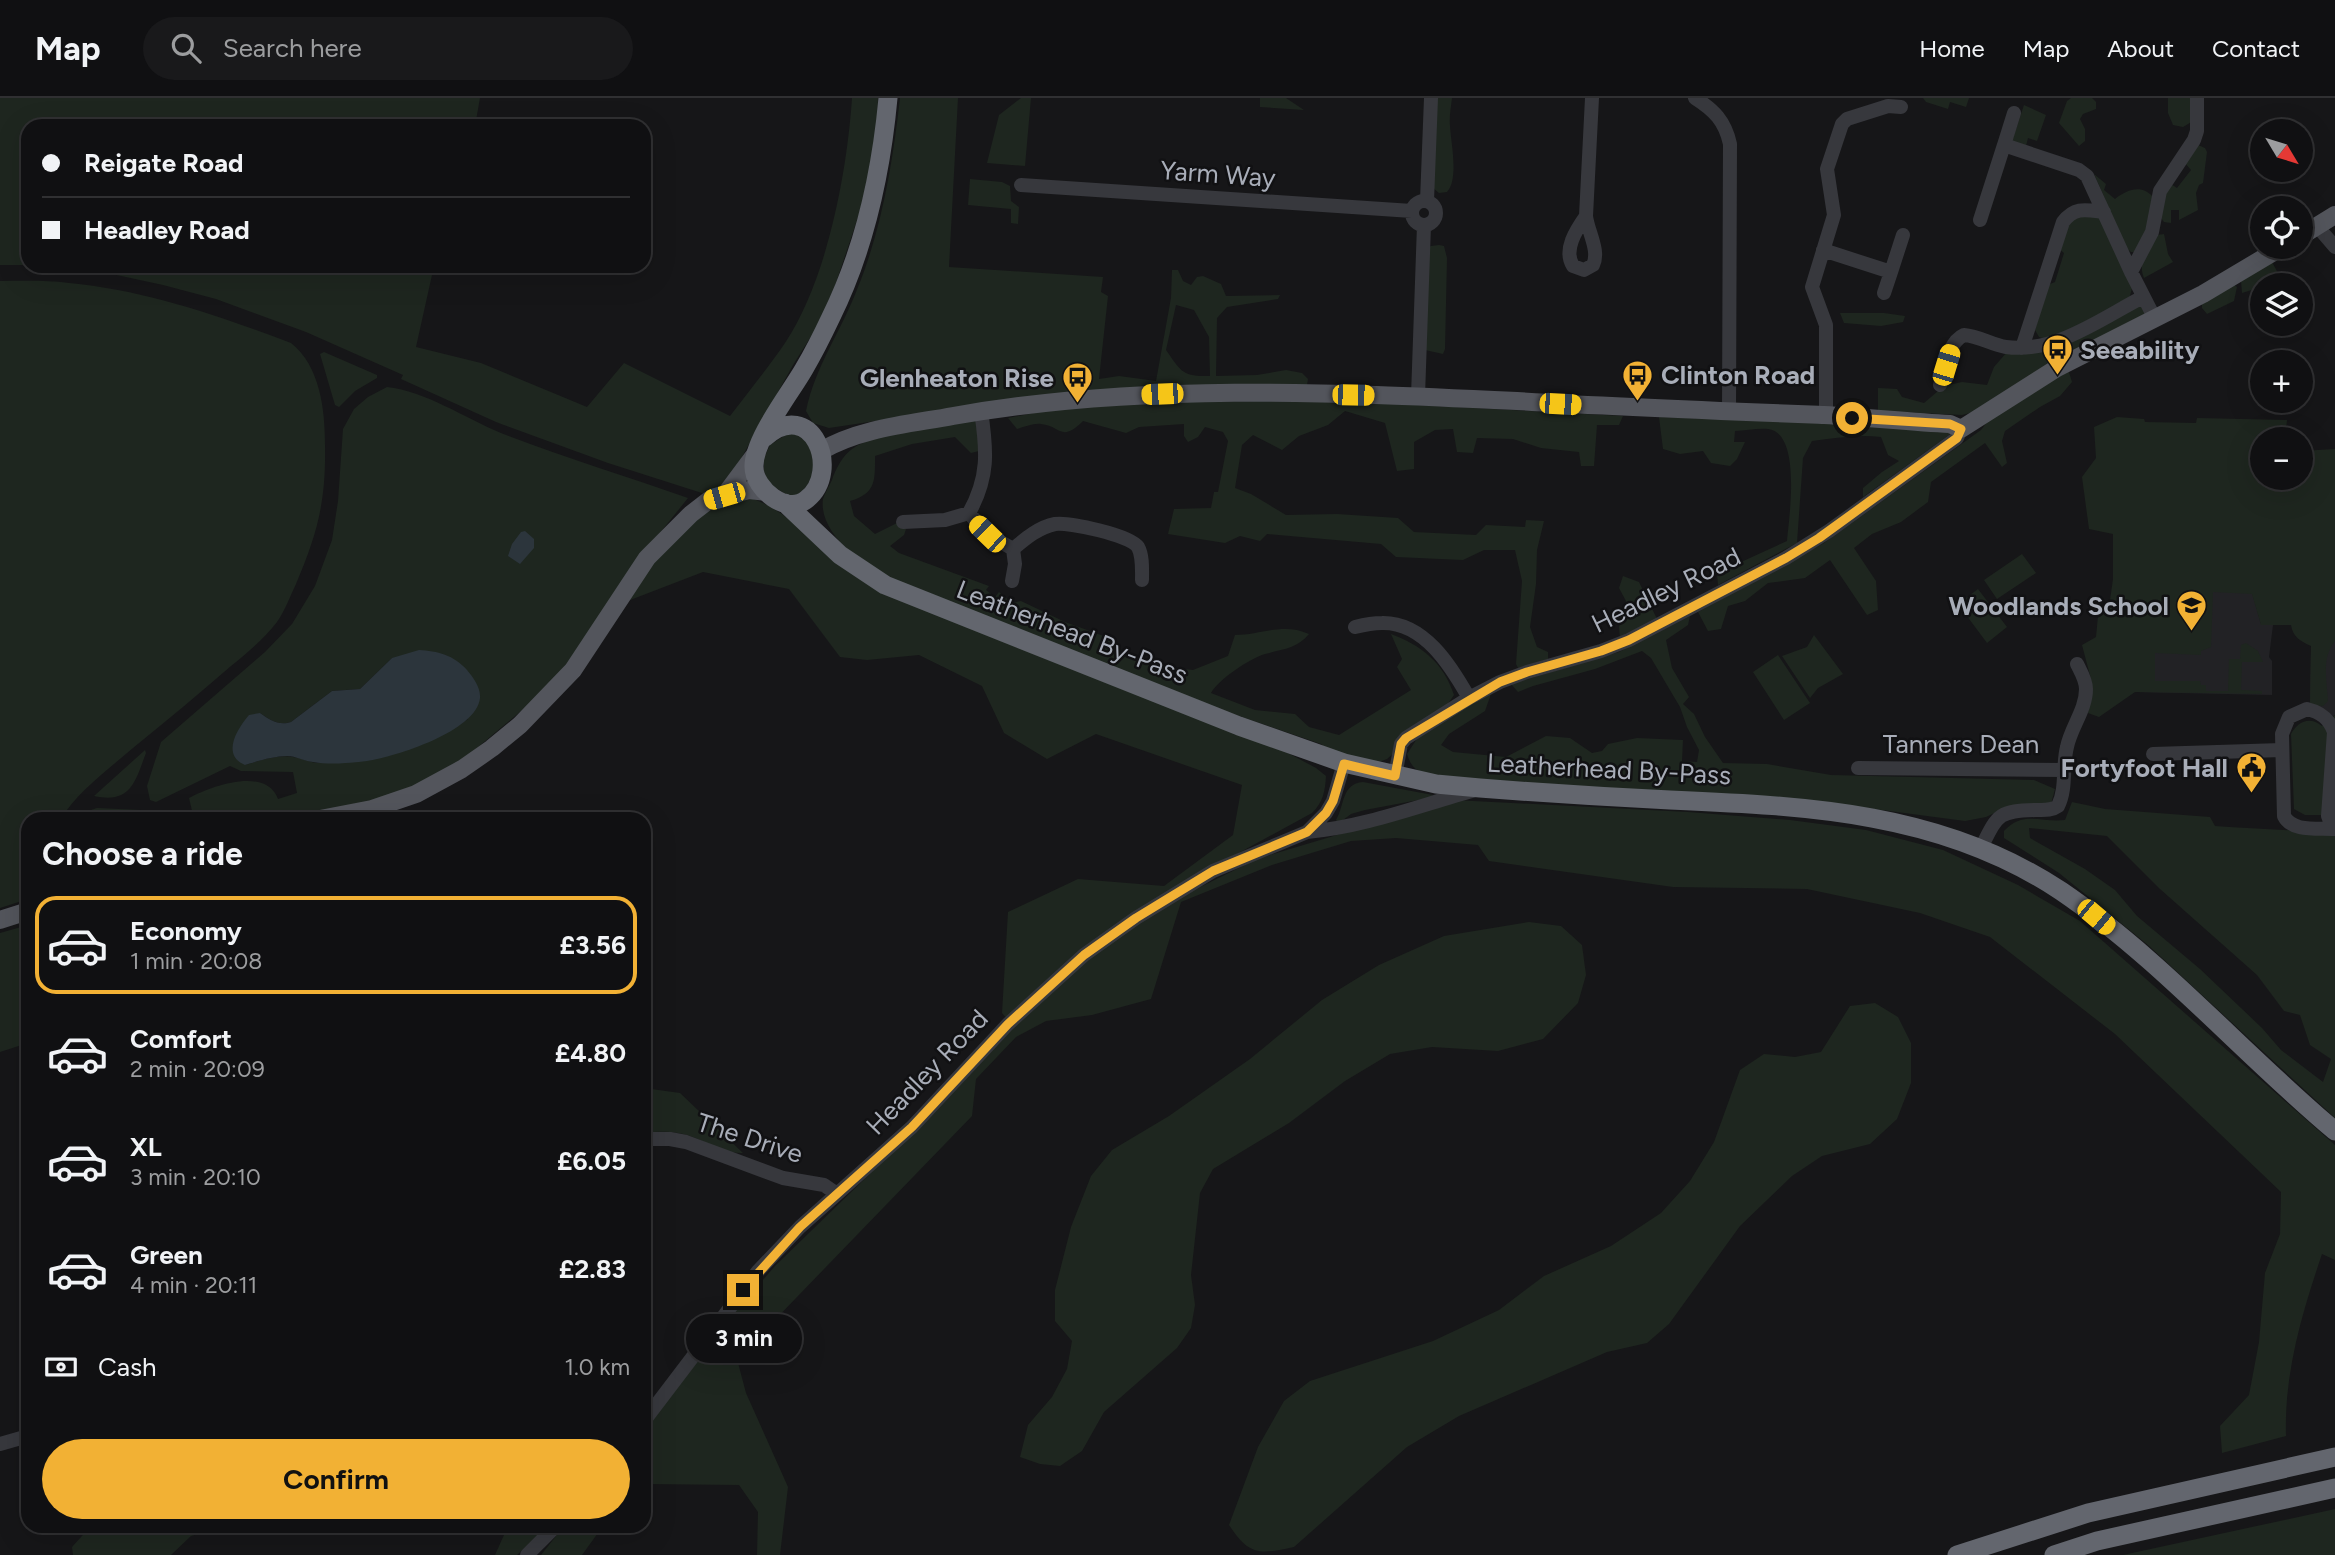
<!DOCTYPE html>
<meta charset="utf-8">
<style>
:root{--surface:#101012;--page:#19191b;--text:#f1f3f6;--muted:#9c9d9f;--line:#303032;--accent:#f2b134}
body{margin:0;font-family:Figtree,sans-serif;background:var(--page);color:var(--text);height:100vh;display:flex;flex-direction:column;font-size:26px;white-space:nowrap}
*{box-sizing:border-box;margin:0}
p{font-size:23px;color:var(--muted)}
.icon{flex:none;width:38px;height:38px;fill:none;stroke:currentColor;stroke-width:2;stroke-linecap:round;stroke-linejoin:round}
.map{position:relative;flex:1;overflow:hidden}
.drawer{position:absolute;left:21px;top:714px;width:630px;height:721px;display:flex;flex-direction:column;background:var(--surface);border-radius:21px;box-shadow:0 7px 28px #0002,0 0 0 2px var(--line)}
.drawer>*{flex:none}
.hud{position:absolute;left:21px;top:21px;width:630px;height:154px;border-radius:21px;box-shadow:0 7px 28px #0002,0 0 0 2px var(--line);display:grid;align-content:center;height:154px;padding:0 21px;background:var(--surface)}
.needle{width:46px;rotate:128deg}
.tools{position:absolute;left:2250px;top:21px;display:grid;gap:14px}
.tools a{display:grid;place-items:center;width:63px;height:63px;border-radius:50%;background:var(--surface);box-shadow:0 7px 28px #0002,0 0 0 2px var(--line);font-size:35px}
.end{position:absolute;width:32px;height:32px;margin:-16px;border:9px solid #f2b134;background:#111;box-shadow:0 0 0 4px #111}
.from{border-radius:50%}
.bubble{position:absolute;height:49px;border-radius:24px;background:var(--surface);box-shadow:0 7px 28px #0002,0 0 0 2px var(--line);font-size:23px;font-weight:700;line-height:49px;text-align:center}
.car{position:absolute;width:21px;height:42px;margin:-21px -10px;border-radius:9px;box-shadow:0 0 5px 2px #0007;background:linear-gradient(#f5c518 24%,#345 0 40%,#f5c518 0 76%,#345 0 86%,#f5c518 0)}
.hud b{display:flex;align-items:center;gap:24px;height:66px;font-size:26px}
.hud b+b{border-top:2px solid var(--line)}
.hud i{width:18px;height:18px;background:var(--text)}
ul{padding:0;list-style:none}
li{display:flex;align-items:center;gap:21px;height:98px;margin:0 14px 10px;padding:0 7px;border:4px solid transparent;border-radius:21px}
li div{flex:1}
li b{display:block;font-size:26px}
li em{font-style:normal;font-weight:700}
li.current{border-color:var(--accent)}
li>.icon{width:63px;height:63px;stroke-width:1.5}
h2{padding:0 21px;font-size:32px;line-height:84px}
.pay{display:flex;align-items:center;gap:18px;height:77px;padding:0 21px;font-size:26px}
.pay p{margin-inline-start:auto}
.primary-button{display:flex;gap:14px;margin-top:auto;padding:14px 21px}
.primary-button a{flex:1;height:80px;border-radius:42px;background:var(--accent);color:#111;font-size:28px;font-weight:700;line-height:80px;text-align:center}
header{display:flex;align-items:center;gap:42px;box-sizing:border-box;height:98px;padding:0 35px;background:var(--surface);border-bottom:2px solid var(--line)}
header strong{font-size:33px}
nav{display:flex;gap:38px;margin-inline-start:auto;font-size:24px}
.search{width:490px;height:63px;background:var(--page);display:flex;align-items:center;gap:18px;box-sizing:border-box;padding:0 24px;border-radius:38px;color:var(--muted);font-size:26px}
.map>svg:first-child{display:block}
</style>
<header>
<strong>Map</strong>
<div class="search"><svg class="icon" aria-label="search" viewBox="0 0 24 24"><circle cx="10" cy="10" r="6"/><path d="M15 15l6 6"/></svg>Search here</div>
<nav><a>Home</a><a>Map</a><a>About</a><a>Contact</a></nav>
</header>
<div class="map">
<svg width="2335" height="1457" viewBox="0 0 2335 1457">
<rect width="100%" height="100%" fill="#161618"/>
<path fill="#222225" d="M2113,481L2249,484L2261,526L2273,527L2269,559L2272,563V597L2135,594Z
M2335,505V617L2332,619L2310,607L2311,548Z"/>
<path fill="#1e261f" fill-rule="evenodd" d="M0,0H480L475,28H28V167H0Z
M852,0H878L877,39L860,113L835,188L817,229L793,267L726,388L705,396L608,365L496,324L401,281L403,277L306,234L216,201L163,187L75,168H434L416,249L481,265L587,309L624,265L730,318C748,294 768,270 785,245C827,182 847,75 852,0Z
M900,0H958L949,169L1103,179L1101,194L1108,198L1099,281L1119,278L1156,283L1171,200L1172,172H1178L1183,183L1191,187L1197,179L1203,178L1221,186L1226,198L1280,197L1278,201L1227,209L1217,220L1216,278L1257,277L1286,272L1302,275L1308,281L1306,293L1002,304L849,327L829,330L813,325L806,313C815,268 842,232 858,189C882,130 893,63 900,0ZM1176,207L1194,212L1209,239L1210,278C1182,279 1181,273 1166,252Z
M1021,0H1031L1025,68L987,65L999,17Z
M1260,0H1286L1304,12L1260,9Z
M1436,0H1452C1451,9 1449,19 1450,28C1451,45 1459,81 1447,94L1439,95L1433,90Z
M1923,0H1969L1966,9L1950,4L1948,11L1926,4Z
M2071,0H2092L2096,4V11L2083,16L2080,21L2085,31V43L2079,48L2059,25L2067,3Z
M2168,0H2190L2193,23L2183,29L2173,27L2168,15Z
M2024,7L2046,17L2037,43L2028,40L2026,48L2012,43Z
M2198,47L2205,50L2207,54L2203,85L2199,87L2196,95L2198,112L2179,122V112H2171V125L2164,124L2161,120L2164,99L2171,86L2177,90L2191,72L2185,65Z
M2094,76L2106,86L2104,92L2115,101C2128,91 2142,86 2154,100L2151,126L2136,154H2131L2126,150L2106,110V103Z
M970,81L1002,84L1010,88L1011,103L1019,109L1018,126L1011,125V111L968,107Z
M2099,117L2133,187L2129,201L2049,242L2039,239L2035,232L2048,187L2055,184L2064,155L2059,151L2068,124L2078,119Z
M2164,136L2168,156L2173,164L2144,180C2137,164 2149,150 2157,137Z
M1439,147L1444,148L1447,160L1445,251L1443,256L1425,252L1428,150L1431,148Z
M2272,164L2279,177L2268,187L2242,195L2241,183Z
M0,183C23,183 46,182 69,185C145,192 220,218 291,245C320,268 325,311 325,347C326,403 318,434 296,486C290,498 285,513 277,524C264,541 247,555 231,568C199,596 166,623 133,650C110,670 76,695 61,721H28V801L0,810Z
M2233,186L2237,189L2234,203L2207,216L2202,210V201Z
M2138,207L2142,208L2146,218L1981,312L1962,317L1878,313V290L1897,291L1902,299L1924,305L1944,288L1962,284L1987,287L1994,269L2007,254Z
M1840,215H1884L1905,218L1903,224L1881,228L1844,225Z
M324,254L377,277V280L355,293L339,309L335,307L320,256Z
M2068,271L2072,284L2060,298L2040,309L2005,333L2002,343L2007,365L2002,369L1985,345L1931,384L1928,404L1901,424L1872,436L1854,450L1876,483L1878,512L1867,517L1830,462L1805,480L1768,485L1745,503L1728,508L1721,531L1708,533L1698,514L1824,445L1981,332L1990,320Z
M387,289C425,293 465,320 501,335C562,359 626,378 688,400L651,446L585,542L546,592L459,665L428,685L364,707L292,721H194L189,700C211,688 266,668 278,701L297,695L293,674L241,673L230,668L156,704L150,702L147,688L161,644L265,554L292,526L315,488L332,442L338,403L343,331L354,311L368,299ZM392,560L468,621C419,652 378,666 319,665C310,665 302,660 293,659C278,656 259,663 245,667L260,615C270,622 279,628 291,624L332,593L360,591Z
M1340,303L1623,318L1619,327H1597L1594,368H1581L1579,354L1541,350L1513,341L1477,340L1473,355L1457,354L1453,331L1435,332L1414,344V371L1397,373L1385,325L1345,313L1328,327L1299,338L1282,352L1253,337L1242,347L1235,390L1251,396L1286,417L1337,416L1398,420L1414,434L1476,437L1486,427L1525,429L1526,422L1544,423L1537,452L1536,486L1530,529L1537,549L1548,554V561L1518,570L1516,566L1522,483L1515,452H1484L1463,462L1396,459L1381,446L1267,436L1260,443L1240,438L1225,445L1168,436L1174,411L1211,410L1214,394H1218L1228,343L1223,334L1205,329L1198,339L1188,344L1184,338V326L1139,329L1126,335L1083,323C1061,345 1061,328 1041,326C1034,325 1024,329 1017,331L1008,320L1064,309L1128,304Z
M1659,319L1849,326L1949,333V337L1863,399V390L1882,374L1899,363L1888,357L1881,339C1858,336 1835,340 1812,343L1803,360L1797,445L1718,487L1717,475L1787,443C1789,419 1802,335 1768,331C1758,330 1745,333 1735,333L1734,344H1745L1737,361L1730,368L1711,365L1703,353L1680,356L1663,351Z
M2117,319L2144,321L2145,324L2196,325L2197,320L2287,322L2285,341H2263V380H2301V353L2335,351V543C2321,560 2327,582 2328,603L2323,608L2310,607L2311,548C2300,543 2293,539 2291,527H2261L2252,496L2213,494L2211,549L2201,553V557L2155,555V583H2200L2201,587H2206V593H2228L2229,561H2240L2241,547L2246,545L2258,553L2263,564H2242L2241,592L2262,593V596L2135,594L2099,619L2088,615L2091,581L2082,547L2096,539L2098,518L2109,509L2113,481V436L2089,431L2082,379L2096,360L2094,329Z
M976,320L979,353L971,355L955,339L912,346L875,358C875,383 876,395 850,403L854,418L875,436L899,424L906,431L904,437L890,448L899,455L989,488L986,492L995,499L999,494L1012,505L1021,503L1065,524L1109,540L1116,550L1169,569L1193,572L1228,558L1235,537C1261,537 1283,524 1309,536C1297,551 1282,551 1265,556C1249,561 1219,581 1211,595L1255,612L1295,616L1309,629L1339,637L1411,592L1397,569L1402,561L1391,536C1421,547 1444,565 1454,597L1445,610L1387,661L1376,665L1329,653L1321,646L1201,605L892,483C867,469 818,437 823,401C825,395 829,388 832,382C835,372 843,357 852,351C879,332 943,326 976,320Z
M790,334C796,337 804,340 809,347C821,365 811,392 792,400L768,385L764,373V360L770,347Z
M748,399C785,411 812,441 840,467L1288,655L1316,670L1326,678C1325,694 1323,704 1312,715L1173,791L1178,800L1257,761L1454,702L1688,714L1790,722L1866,732L1943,752L2018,787L2080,823L2335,1047V1162L2322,1156C2302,1215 2284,1275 2286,1338L2222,1355L2220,1328L2249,1297L2259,1244L2265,1175L2280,1136L2281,1094L2115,936L1990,839L1920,815L1807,791L1673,789L1489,763L1478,747L1396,740L1351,743L1272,767L1181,804L1151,901L1092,917L1046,923L1016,939L976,981L972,1018L737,1261L746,1295L788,1389L780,1457H757L758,1414L739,1387L644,1386V1331L709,1244L775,1168L916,1031L1014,929L1002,915L1008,814L1078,781L1164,788L1233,737L1242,687L1096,636L1047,661L1004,635L982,588L919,557L867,562L840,559L789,491L703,474L625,504L662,454L703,415Z
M2022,456L2036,475L1997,501L1984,482Z
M1623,478L1639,484L1657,521L1620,540L1619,529L1626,503L1619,490Z
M1978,491L2007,529L1987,545L1958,506Z
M1690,518L1688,527L1666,542L1672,570L1689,599L1683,606L1694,616L1705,639L1723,665L1767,666L1831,677L2034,682L2055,691L2051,706L2007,709L1986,719L1965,723L1874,711L1442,680C1424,675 1413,676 1407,656L1420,636L1483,596H1491L1485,613L1449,636L1441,647L1453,654L1506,659L1546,638L1570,640L1592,655L1602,653L1608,646L1637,640L1683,642L1682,663L1697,664L1699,652L1687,629L1680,609L1651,560L1642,553L1595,571L1533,588L1518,594L1511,586L1619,554Z
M1814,537L1843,576L1818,590L1810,600L1782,558L1807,549Z
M1778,557L1810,605L1784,622L1753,574Z
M2335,617V719L2333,717H2305L2294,711L2291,636C2298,623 2310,618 2322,628Z
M145,652L146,655C135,684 131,706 94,698Z
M1363,684L1433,697L1429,700L1365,712L1351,716L1339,725L1336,722C1345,707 1341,686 1363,684Z
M2072,704L2105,711L2210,719L2215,728C2255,731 2295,732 2335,735V1020L2148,847L2059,775L2004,740V733C2023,712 2041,725 2065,722ZM2029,730L2107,738L2160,791L2257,877L2284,913L2300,917L2310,947L2331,961L2323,984L2281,952L2262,930L2200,871L2137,818L2115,792L2085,771L2030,740Z
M97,710L141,712L143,716L128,721H78L85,714Z
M1529,824L1561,828L1582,847L1586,877L1578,905L1543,941L1498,953L1432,949L1390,956L1345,983L1289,1025L1213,1071L1200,1095L1191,1177L1195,1207L1191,1230L1177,1250L1104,1314L1082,1353L1060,1368L1040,1366L1020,1359L1028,1327L1052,1299L1067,1271L1072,1243L1055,1223V1192L1071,1129L1091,1078L1112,1052L1169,1018L1250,961L1322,902L1379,867L1444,838Z
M28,827V945L0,954V835Z
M1875,905L1898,919L1911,945V985L1897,1021L1870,1046L1822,1058L1792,1078L1740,1128L1669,1226L1647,1245L1607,1254L1459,1318L1407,1349L1294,1449C1258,1457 1249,1457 1229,1427L1258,1349L1284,1303L1310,1283L1433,1243L1499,1212L1544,1178L1611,1148L1661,1115L1690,1083L1714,1044L1740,972L1764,956L1795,959L1821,954L1850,908Z
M644,990L680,995L743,1055C720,1056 702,1039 678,1035C668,1033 655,1034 644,1034Z
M2335,1411V1457H2123Z
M91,1428H213L215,1431L191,1438L171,1457H73L72,1449Z
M508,1428H549L517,1457H495Z
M564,1428H603L582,1457H541Z"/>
<path fill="#2c353c" d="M525,433L534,441V450L520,466L508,458L512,446L521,434Z
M419,552C437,553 454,557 467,572C473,579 481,590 480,600C477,633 395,659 367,663C350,665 330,667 313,664C304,663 296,658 287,658C274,658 258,663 245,667C221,657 237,631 249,617L260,615C270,622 279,628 291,624L332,593L360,591L392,560Z"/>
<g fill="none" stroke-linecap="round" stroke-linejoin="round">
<path stroke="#37383d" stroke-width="14" d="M1695,0C1714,12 1725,23 1730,46L1729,315
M2014,15L2004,47L2079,72L2087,78L2131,174L2154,219
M1021,87L1412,113
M1412 115a12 12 0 1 1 24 0a12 12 0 1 1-24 0Z
M1427,103L1431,0
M1586,118C1588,134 1600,153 1593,167L1584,172L1573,168C1563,152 1576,132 1586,118Z
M1586,118L1592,0
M1980,122L2004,47
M2317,128L2335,149
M1823,152L1891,174L1903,137
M2131,174L2152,134L2160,93L2194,42L2197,33V0
M1884,195L1891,174
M2022,250L2063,124C2075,108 2087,112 2104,114
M1940,287C1945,271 1948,244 1964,237C1979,238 1992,247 2006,249C2055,256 2102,220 2143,199
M1418,298L1424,127
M981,313C987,353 989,379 969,415L987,436L1013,451L1015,466L1012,483
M1826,317V227L1812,189L1834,117L1827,71L1842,26L1847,21L1888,8L1901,9
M903,424L945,422L969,415
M1013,451C1025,441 1039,429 1055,426C1069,424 1130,437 1138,449C1143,458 1142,472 1142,482
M1355,529C1363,527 1373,525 1382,525C1424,524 1451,568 1469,600
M2153,656L2282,652
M1858,670L2063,672
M1395,678L1401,646L1406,640L1469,600L1500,584L1527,574L1601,553L1629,542L1786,460L1829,433L1957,340L1961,331
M2333,731L2328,718L2334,634C2329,620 2320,614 2307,611L2289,619L2282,636L2284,718C2292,734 2317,730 2333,731H2335
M1307,734C1364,729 1418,708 1472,693
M1981,750C1998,716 1998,713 2036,712C2044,712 2051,713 2058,708C2067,690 2062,668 2067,649C2071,629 2086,612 2086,591C2086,582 2081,574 2077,566
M644,1041H670L686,1044L783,1080L824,1087L837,1096
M644,1323L758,1173L800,1129L912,1029L1008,926L1084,857L1136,820L1213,773L1307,734L1326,715L1333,703L1344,665
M0,1346L28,1338
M527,1457L556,1428"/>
<path stroke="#53555c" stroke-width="18" d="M2301,138L2335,117
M821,353C860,330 910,326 953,318C1139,285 1329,294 1517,303C1619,309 1722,313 1824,317C1866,319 1908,324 1950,326L1961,331L2057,270L2203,196L2282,149
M724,398L756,355
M320,721L372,711L416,696L462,671L492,650L520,627L573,572L647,460L691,416L709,402L749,392L766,394
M0,822L28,813"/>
<path stroke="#63666e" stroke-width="19" d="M764,340C812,297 842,373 807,401C787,418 754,391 754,369C753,342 791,294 804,271C814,254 823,236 831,219C865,150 881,76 888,0
M785,405L840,457L885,487L1239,628L1344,665L1436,686L1480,690C1543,695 1607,699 1670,702C1808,708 1942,714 2061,793C2161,861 2242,955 2335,1033
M1957,1457L2088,1415L2335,1359
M2054,1457L2097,1443L2335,1390"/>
</g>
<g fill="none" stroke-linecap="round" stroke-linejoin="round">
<path stroke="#f2b134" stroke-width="9" d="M743,1192L800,1129L912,1029L1008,926L1084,857L1136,820L1213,773L1307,734L1326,715L1333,703L1344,666L1395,678L1401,646L1406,640L1500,584L1527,574L1601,553L1629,542L1786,460L1819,440L1957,340L1961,331L1950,326L1852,320"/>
</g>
<defs>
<symbol id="bus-pin" viewBox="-11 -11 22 30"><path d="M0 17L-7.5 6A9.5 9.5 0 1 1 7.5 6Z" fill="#f2b134" stroke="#111113"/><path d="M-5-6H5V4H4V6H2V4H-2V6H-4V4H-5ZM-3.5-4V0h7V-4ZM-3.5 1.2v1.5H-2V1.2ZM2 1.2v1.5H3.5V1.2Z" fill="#111"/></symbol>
<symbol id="school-pin" viewBox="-11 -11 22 30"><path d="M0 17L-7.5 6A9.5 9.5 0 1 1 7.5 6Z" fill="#f2b134" stroke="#111113"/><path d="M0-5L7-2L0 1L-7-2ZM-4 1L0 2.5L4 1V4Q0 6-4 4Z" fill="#111"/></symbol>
<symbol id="civic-pin" viewBox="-11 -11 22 30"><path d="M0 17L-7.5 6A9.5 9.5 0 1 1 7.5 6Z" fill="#f2b134" stroke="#111113"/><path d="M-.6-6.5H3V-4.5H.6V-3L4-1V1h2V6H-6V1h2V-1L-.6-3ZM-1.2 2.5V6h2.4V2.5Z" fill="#111"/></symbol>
</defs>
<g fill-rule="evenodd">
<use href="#bus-pin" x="2040" y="234" width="35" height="47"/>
<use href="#bus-pin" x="1620" y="260" width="35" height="47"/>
<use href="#bus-pin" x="1060" y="262" width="35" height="47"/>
<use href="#school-pin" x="2174" y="490" width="35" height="47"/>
<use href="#civic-pin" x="2234" y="652" width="35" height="47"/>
</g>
<g text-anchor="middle" stroke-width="5" stroke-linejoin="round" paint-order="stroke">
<g font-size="26" fill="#a8adb8" stroke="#111113">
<text transform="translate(1218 76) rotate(4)" y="9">Yarm Way</text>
<text transform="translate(1666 492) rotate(-26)" y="9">Headley Road</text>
<text transform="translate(1072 534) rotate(21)" y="9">Leatherhead By-Pass</text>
<text x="1961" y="655">Tanners Dean</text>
<text transform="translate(1609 671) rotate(3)" y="9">Leatherhead By-Pass</text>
<text transform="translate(927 974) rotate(-46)" y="9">Headley Road</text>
<text transform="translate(750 1040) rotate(18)" y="9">The Drive</text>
</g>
<g font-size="26" font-weight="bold" fill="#a8adb8" stroke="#111113" text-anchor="end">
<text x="2080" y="261" text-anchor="start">Seeability</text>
<text x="1661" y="286" text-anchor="start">Clinton Road</text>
<text x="1054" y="289">Glenheaton Rise</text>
<text x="2169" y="517">Woodlands School</text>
<text x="2228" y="679">Fortyfoot Hall</text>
</g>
</g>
</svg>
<div class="tools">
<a><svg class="needle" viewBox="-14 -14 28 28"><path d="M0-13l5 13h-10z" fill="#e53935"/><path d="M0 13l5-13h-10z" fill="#9c9d9f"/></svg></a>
<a><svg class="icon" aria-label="locate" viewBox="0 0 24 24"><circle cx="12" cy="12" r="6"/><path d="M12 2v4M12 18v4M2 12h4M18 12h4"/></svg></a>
<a><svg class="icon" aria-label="layers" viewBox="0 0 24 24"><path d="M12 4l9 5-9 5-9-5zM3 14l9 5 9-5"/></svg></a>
<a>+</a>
<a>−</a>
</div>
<i class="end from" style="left:1852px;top:320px"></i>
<i class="end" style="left:743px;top:1192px"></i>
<div class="bubble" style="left:686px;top:1216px;width:116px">3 min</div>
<i class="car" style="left:1946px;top:267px;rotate:17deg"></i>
<i class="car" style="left:1162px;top:296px;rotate:268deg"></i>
<i class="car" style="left:1353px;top:297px;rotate:91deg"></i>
<i class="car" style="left:1560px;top:306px;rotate:93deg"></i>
<i class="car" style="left:724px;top:398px;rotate:254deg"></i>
<i class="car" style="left:987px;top:436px;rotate:314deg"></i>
<i class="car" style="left:2096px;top:819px;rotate:130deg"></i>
<div class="hud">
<b><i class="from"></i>Reigate Road</b>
<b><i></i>Headley Road</b>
</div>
<section class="drawer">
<h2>Choose a ride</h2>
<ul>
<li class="current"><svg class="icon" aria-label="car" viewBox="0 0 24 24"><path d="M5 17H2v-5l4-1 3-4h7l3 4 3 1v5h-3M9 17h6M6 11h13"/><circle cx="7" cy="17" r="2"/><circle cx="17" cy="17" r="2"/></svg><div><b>Economy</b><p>1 min · 20:08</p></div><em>£3.56</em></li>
<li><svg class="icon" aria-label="car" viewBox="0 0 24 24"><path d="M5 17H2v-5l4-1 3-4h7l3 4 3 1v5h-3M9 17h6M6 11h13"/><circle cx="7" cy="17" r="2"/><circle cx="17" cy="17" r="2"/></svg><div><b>Comfort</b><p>2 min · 20:09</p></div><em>£4.80</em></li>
<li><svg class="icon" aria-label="car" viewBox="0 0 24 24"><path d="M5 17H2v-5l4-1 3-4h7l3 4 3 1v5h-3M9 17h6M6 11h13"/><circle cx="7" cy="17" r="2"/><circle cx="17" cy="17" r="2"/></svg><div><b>XL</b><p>3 min · 20:10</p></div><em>£6.05</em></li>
<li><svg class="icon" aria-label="car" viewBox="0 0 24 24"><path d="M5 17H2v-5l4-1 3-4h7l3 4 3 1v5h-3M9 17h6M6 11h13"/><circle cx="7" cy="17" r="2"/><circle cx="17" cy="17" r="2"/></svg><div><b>Green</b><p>4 min · 20:11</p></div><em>£2.83</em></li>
</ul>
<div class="pay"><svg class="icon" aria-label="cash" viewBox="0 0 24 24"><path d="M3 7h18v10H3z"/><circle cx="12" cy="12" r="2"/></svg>Cash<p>1.0 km</p></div>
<div class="primary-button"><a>Confirm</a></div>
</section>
</div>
